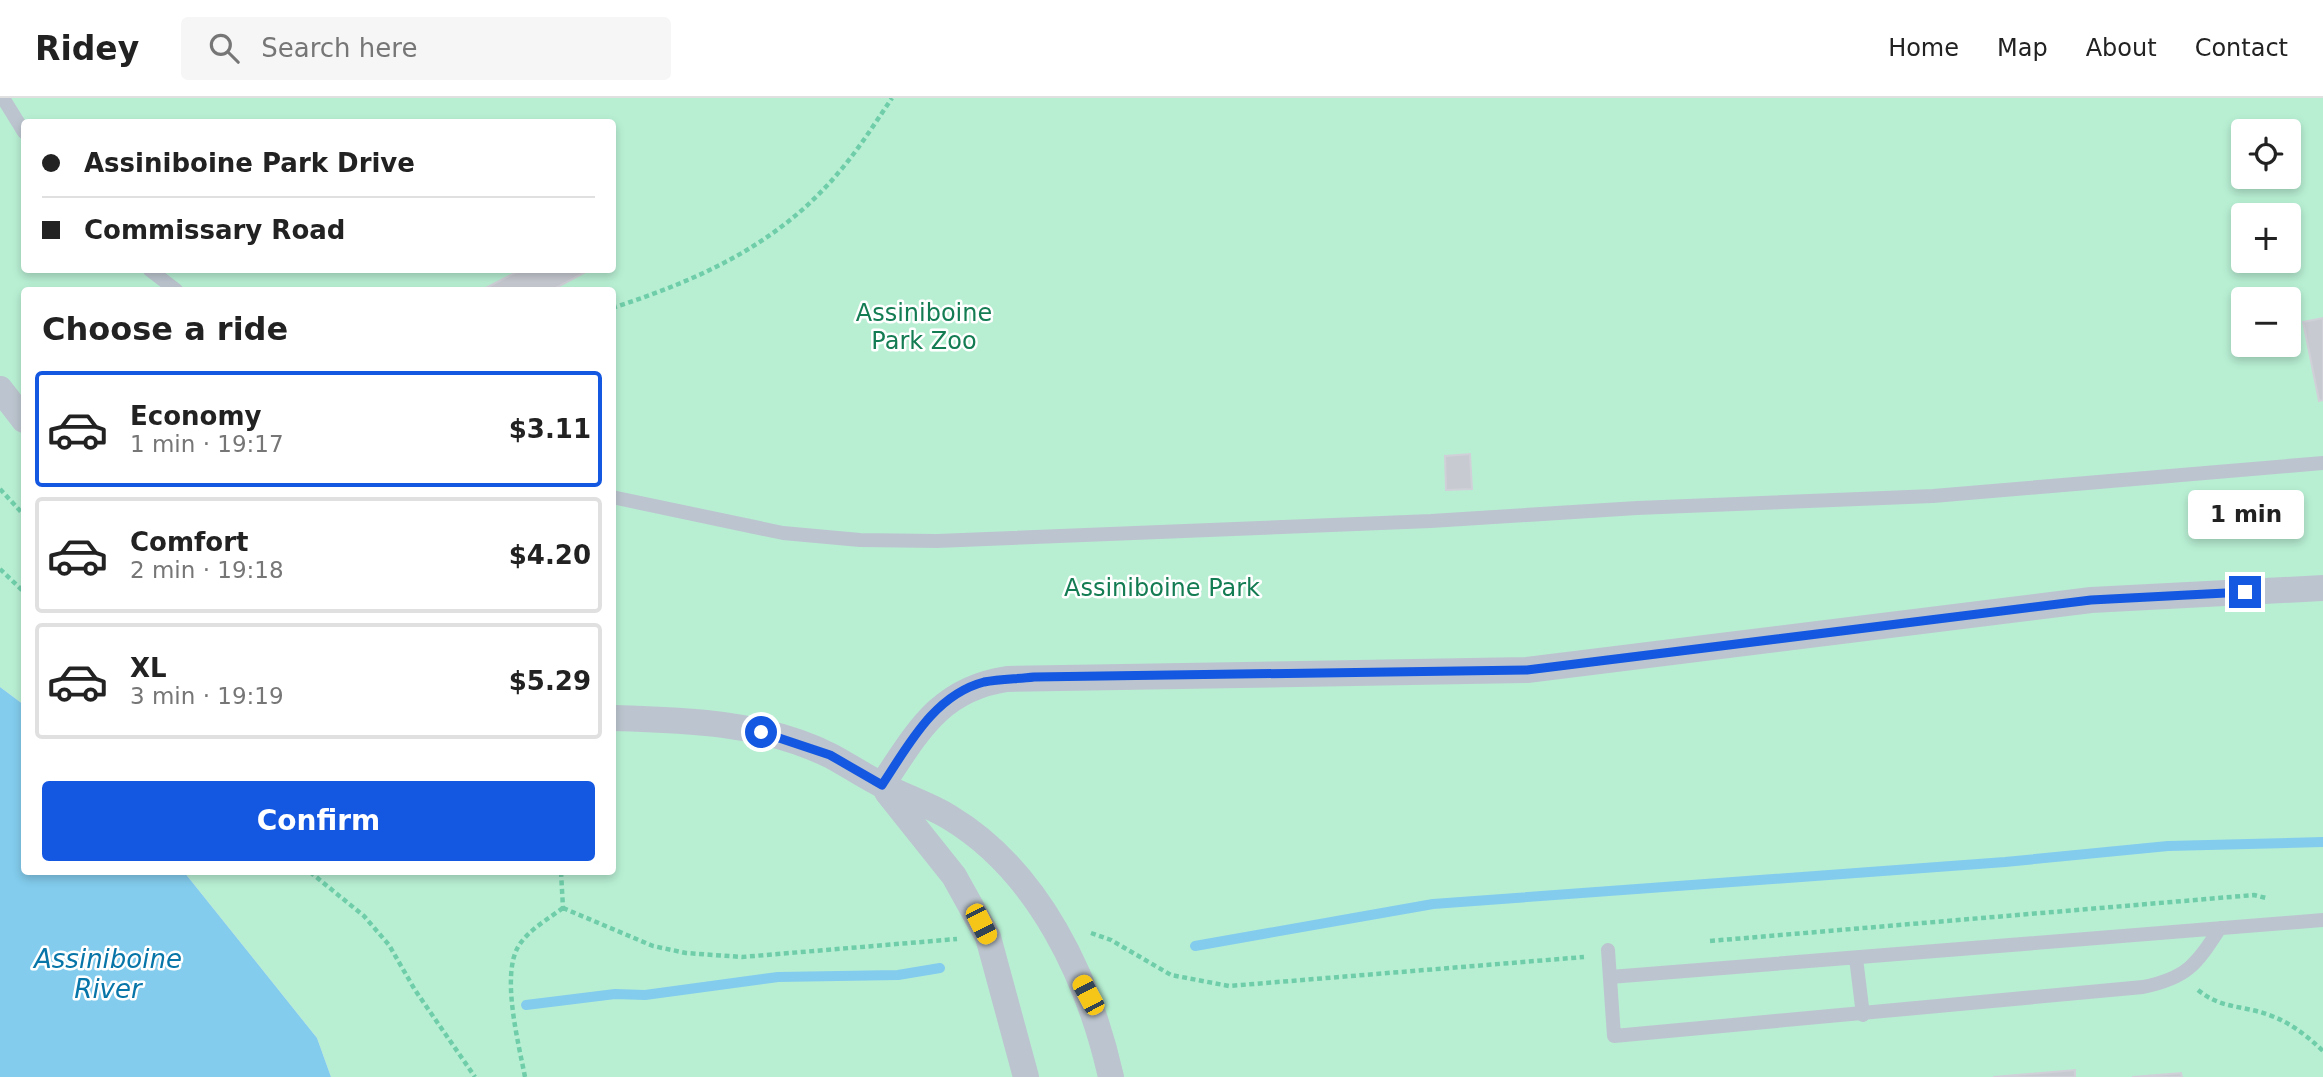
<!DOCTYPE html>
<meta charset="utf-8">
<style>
:root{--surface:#fff;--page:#f6f6f6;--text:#222;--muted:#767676;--line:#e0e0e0;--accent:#1457e1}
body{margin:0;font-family:"DejaVu Sans",sans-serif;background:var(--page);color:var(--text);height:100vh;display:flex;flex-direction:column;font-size:26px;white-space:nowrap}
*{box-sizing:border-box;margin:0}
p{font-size:23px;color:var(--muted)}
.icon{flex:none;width:38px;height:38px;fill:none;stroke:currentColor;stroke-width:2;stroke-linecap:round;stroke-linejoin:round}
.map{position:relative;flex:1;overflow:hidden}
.side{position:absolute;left:21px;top:189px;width:595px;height:588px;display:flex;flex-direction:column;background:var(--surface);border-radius:7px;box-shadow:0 4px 10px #0003}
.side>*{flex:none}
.hud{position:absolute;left:21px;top:21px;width:595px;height:154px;border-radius:7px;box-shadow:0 4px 10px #0003;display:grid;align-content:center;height:154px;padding:0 21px;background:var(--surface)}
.fabs{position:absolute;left:2231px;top:21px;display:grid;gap:14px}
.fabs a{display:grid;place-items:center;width:70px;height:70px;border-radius:7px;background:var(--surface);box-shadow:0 4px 10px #0003;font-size:35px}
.end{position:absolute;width:32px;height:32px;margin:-16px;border:9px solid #1457e1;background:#fff;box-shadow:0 0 0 4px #fff}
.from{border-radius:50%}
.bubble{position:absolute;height:49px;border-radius:7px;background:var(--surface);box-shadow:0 4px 10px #0003;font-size:23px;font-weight:600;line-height:49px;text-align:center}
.car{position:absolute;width:21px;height:42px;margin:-21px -10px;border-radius:9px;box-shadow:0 0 5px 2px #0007;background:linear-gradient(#f5c518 24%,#345 0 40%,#f5c518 0 76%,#345 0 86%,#f5c518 0)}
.hud b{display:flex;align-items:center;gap:24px;height:66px;font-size:26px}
.hud b+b{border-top:2px solid var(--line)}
.hud i{width:18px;height:18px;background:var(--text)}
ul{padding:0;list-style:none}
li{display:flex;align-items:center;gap:21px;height:116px;margin:0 14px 10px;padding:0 7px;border:4px solid var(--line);border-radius:7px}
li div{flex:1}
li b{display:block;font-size:26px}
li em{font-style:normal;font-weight:600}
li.on{border-color:var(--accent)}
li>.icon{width:63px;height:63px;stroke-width:1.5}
h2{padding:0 21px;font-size:32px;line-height:84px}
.cta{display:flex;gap:14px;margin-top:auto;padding:14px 21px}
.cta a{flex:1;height:80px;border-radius:7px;background:var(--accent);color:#fff;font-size:28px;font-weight:600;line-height:80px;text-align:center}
header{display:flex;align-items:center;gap:42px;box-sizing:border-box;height:98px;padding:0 35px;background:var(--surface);border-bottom:2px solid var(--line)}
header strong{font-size:33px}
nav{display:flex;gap:38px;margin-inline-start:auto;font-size:24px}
.search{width:490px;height:63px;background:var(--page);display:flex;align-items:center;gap:18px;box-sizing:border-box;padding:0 24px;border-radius:7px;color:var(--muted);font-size:26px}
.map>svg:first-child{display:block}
</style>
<header>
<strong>Ridey</strong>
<div class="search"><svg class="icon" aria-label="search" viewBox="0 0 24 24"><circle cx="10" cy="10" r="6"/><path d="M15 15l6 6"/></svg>Search here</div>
<nav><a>Home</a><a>Map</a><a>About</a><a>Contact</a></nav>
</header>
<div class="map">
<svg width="2323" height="979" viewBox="0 0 2323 979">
<rect width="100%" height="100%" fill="#efecec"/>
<path fill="#b8efd3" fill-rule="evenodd" d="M0,0H2323V979H331L317,940L184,774H612V192H24V607L0,589ZM24,24H612V172H24ZM2244,33H2289V79H2244ZM2244,117H2289V163H2244ZM2244,201H2289V247H2244Z"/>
<path fill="#83cced" d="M0,589L24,607V774H184L317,940L331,979H0Z"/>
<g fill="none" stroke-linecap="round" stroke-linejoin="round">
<path stroke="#83cced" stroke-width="10" d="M1195,848L1433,806L2005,764L2168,748L2323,744
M526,907L615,896L645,897L778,879L898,877L940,870"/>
</g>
<path fill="#c8cad2" stroke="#d0d1d8" stroke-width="2" d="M520,172H582L584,175L552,192H482Z
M2323,220V302L2319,303L2303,224Z
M1470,356L1472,391L1446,392L1445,358Z
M2075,972V979H1993Z
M2181,975L2182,979H2132Z"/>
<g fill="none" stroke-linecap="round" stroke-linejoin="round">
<path stroke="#6fcea9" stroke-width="4.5" stroke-dasharray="5 3.5" stroke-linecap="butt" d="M612,210C699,182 779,146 839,74C859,51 875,25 892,0
M0,391L24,417
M0,471L24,494
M310,774L364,818L389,847L415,892L475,979
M561,774L563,810
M563,810L653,848L686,855L742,859L957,841
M1091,835L1111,842L1171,877L1229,888L1584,859
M1710,843L2254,797L2266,800
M2198,892C2221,911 2242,907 2269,917C2291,925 2306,937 2323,953
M525,979C519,947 501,879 518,849C527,833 548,821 563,810"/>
<path stroke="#bcc5cf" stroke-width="14" d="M3,0L24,34
M150,172L176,192
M612,399L783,435L860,442L937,443L1431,423L1637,410L1933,398L2323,365
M1608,852L1614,938L2143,889C2187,880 2196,867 2220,830
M1856,860L1863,917
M1610,879L2323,822"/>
<path stroke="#bcc5cf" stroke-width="26" d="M0,291L24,322
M612,620C686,622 764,624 831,658C848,667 864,678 882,687C904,699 928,706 949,719C1039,773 1089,881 1111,979
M882,687C917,635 939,591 1007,581L1527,572L2091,502L2323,490
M887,694L954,778L988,839L1026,979"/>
</g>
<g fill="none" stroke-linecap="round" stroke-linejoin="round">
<path stroke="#1457e1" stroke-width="9" d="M761,634L830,657L882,687C908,648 934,597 984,584C1000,581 1017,581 1034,579L1527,572L2091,502L2245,494"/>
</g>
<g text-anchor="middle" stroke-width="5" stroke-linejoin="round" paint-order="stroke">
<g font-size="24" fill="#147c53" stroke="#fff">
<text x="924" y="223">Assiniboine<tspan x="924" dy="28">Park Zoo</tspan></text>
<text x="1162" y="498">Assiniboine Park</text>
</g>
<g font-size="26" font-style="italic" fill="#0875a8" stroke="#fff">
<text x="108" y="870">Assiniboine<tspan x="108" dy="30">River</tspan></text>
</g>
</g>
</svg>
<div class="fabs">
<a><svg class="icon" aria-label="locate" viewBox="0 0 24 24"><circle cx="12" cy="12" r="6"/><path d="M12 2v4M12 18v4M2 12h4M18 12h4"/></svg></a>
<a>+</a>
<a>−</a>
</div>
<i class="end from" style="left:761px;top:634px"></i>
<i class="end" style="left:2245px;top:494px"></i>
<div class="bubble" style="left:2188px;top:392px;width:116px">1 min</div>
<i class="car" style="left:981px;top:826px;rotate:153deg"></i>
<i class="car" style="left:1088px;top:897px;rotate:332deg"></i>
<div class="hud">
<b><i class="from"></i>Assiniboine Park Drive</b>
<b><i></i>Commissary Road</b>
</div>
<section class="side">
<h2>Choose a ride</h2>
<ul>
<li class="on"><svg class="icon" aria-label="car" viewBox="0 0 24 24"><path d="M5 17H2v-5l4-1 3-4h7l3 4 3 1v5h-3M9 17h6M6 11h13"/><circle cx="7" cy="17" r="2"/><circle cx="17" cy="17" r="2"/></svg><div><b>Economy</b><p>1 min · 19:17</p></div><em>$3.11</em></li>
<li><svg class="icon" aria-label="car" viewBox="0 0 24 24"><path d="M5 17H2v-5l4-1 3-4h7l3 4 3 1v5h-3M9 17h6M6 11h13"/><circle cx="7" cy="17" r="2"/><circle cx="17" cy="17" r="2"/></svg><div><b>Comfort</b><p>2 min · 19:18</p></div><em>$4.20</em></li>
<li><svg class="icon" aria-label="car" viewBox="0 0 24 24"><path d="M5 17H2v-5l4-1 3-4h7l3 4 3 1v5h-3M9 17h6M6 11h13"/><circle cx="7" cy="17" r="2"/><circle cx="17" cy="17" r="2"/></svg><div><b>XL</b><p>3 min · 19:19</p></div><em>$5.29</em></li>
</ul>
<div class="cta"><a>Confirm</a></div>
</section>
</div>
